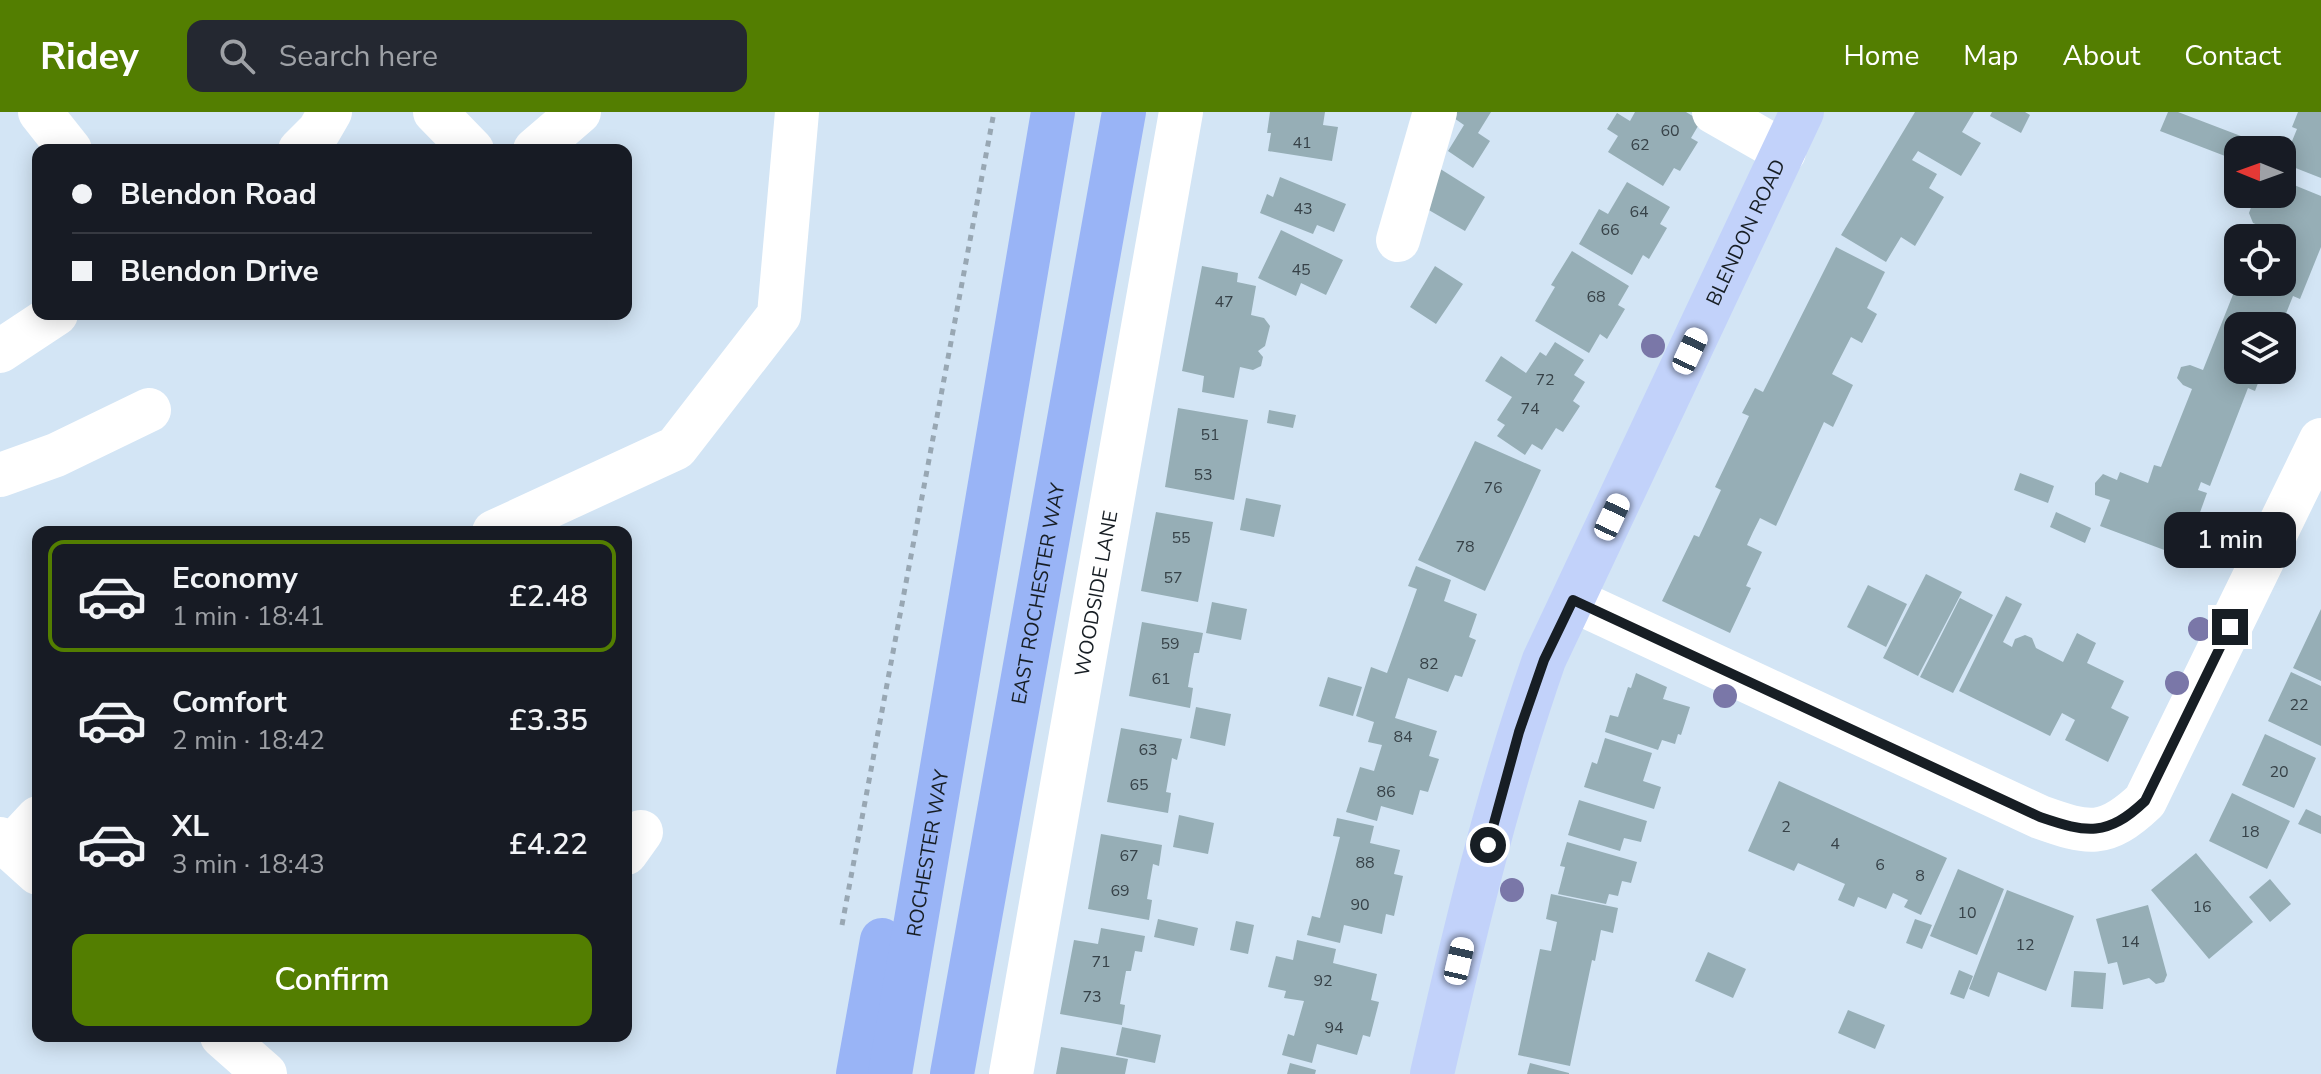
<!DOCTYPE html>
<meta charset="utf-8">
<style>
:root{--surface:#171b24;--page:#242831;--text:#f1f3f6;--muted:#9ea1a6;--line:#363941;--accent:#537e01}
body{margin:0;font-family:"Nunito Sans",sans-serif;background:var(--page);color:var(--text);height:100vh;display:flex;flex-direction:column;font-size:30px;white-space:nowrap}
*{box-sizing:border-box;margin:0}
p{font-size:26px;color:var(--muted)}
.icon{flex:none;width:44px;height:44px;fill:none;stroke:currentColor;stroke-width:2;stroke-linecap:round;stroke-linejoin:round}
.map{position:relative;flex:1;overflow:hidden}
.side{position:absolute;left:32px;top:414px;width:600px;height:516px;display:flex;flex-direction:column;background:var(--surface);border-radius:16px;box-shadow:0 4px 20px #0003}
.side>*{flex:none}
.banner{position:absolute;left:32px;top:32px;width:600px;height:176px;border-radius:16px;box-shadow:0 4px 20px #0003;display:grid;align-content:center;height:176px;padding:0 40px;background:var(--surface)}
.needle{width:52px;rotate:271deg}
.controls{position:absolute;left:2224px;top:24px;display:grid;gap:16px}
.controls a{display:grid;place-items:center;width:72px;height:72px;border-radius:16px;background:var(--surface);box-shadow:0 4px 20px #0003;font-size:40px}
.end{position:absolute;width:36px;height:36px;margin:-18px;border:10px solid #171e24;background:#fff;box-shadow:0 0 0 4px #fff}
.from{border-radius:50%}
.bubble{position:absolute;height:56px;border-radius:16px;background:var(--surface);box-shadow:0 4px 20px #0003;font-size:26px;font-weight:600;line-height:56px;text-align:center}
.car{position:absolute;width:24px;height:48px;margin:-24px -12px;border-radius:10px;box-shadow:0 0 6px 2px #0007;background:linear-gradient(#fff 24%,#345 0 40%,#fff 0 76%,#345 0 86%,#fff 0)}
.banner b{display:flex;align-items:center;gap:28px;height:76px;font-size:30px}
.banner b+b{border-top:2px solid var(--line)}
.banner i{width:20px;height:20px;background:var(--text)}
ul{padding:14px 0 0;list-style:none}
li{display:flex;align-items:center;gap:24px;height:112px;margin:0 16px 12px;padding:0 24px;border:4px solid transparent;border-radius:16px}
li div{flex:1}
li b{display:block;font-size:30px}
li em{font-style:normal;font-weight:600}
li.on{border-color:var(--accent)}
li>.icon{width:72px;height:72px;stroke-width:1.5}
.button{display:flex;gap:16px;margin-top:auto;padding:16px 40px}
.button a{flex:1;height:92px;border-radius:16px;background:var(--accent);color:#fff;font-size:32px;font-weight:600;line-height:92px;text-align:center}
header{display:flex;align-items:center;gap:48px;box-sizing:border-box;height:112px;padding:0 40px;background:var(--accent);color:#fff}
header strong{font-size:38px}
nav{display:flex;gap:44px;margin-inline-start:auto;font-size:28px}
.search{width:560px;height:72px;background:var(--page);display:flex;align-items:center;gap:20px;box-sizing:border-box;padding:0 28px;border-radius:16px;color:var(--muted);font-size:30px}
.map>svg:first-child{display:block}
</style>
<header>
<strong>Ridey</strong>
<div class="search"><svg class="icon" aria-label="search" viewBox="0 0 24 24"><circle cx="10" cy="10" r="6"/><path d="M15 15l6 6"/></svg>Search here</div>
<nav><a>Home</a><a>Map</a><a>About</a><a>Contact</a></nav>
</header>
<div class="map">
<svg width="2321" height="962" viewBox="0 0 2321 962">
<rect width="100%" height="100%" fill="#d3e5f5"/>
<path fill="#96aeb6" d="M1270,0H1325L1323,13L1338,15L1332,49L1268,39L1271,21H1267Z
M1453,0H1491L1478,21L1490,29L1473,56L1448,39L1464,13L1451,4Z
M1635,0H1686L1701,9L1691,26L1698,30L1680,59L1674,56L1663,74L1608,40L1618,24L1607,17L1617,1L1630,9Z
M1915,0H1974L1962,20L1981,31L1961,64L1918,39L1912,48L1937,62L1929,76L1944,85L1915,134L1901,125L1886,150L1841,123Z
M1992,0H2025L2030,3L2021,21L1990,4Z
M2168,0H2178L2267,34L2265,38H2238V49L2160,19Z
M2298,0H2321V66L2283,51L2297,17L2292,15Z
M1434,53L1485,85L1465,119L1427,97Z
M1280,65L1346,92L1334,120L1317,113L1313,122L1260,101L1267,82L1273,85Z
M2282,68L2321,84V135L2300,187L2293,184L2281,214H2238V258H2263L2255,279L2248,276L2210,374L2201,370L2198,378L2207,381L2198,406L2190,403L2182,425L2189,428L2183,445L2100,414L2110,388L2095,383V371L2103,362L2117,368L2120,360L2148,371L2154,353L2161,355L2192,277L2183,273L2177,266L2181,255L2190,253L2203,258L2238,170H2282V126H2247L2251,116L2258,113L2253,111L2249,101L2253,90L2261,88L2264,82H2282Z
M1627,70L1670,95L1660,112L1667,116L1649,147L1643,143L1632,163L1579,132L1599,97L1608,102Z
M1281,118L1343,148L1326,183L1301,171L1296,184L1258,166Z
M1836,135L1885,160L1867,196L1877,202L1862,231L1851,225L1832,262L1853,273L1833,315L1824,310L1776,414L1760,406L1753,420L1747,433L1762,440L1746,474L1751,476L1730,521L1662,489L1694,423L1699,425L1721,378L1715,375L1749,304L1742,301L1755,276L1763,280Z
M1572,139L1629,174L1618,193L1625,197L1607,227L1600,222L1589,241L1535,209L1555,175L1551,173Z
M1202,154L1238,161L1237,170L1256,174L1251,203L1264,206L1270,214L1265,234L1258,239L1263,245L1261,254L1253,258L1240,255L1234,286L1202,280L1204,264L1182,259Z
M1435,154L1463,172L1436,212L1410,195Z
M1555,230L1584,248L1574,263L1585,270L1573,289L1580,294L1563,320L1556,316L1542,338L1532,332L1525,343L1497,324L1505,313L1497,308L1512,285L1485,269L1501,244L1526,261L1540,240L1546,244Z
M1178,296L1248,308L1234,388L1165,375Z
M1269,298L1296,303L1293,316L1267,311Z
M1475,329L1541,358L1485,479L1418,448Z
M2020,361L2054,374L2048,391L2014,378Z
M1246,386L1281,393L1274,425L1240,418Z
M1156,400L1213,410L1198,490L1141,479Z
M2056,400L2091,416L2085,431L2050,415Z
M1416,454L1451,468L1444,489L1477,502L1469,525L1476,528L1462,565L1455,563L1448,580L1408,566L1395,606L1437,619L1429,644L1439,647L1428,680L1420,678L1413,703L1381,694L1377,709L1346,700L1360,655L1374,659L1382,633L1368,630L1374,610L1356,604L1371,555L1387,561L1417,477L1408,474Z
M1926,462L1962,480L1918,564L1883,546Z
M1868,473L1907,492L1886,535L1847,515Z
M2006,484L2022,492L2003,530L2012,535L2015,527L2025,523L2032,526L2036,536L2063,550L2077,521L2096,531L2087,551L2124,569L2111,596L2129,605L2108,650L2065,628L2075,608L2062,601L2050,624L1959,579Z
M1960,486L1993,503L1953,581L1920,565Z
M1212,490L1247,497L1241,528L1206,521Z
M2321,497V569L2293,556Z
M1142,510L1203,521L1199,541H1194L1191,557L1188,575L1193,576L1190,596L1129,584Z
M2291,560L2321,574V634L2268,609Z
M1636,561L1667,575L1663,587L1690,595L1681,623L1678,622L1675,632L1662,628L1658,638L1605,620L1610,603L1618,605L1628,575L1631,576Z
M1328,565L1362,575L1353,604L1319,594Z
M1196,595L1231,602L1225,634L1190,626Z
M1121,616L1182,627L1177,648L1172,646L1166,680L1171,681L1168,701L1107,690Z
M2265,622L2316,646L2294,696L2242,673Z
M1605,626L1652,641L1643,669L1661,675L1654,697L1584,675L1592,650L1597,652Z
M1779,669L1947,746L1921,803L1904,795L1908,788L1893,781L1886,797L1858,785L1854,795L1838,788L1845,772L1798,751L1794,759L1748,739Z
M2232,681L2290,709L2267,757L2209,729Z
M1579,688L1647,709L1641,730L1624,726L1620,739L1568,723Z
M2306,697L2321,704V722L2298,712Z
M1179,703L1214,711L1208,742L1173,735Z
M1337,706L1374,714L1370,731L1400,738L1394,762L1403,764L1394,804L1386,802L1382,822L1344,813L1340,831L1307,823L1312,804L1320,806L1340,725L1333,724Z
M1101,722L1162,733L1159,754L1153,752L1150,769L1147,787L1152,788L1149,808L1088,797Z
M1567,730L1637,750L1631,771L1622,769L1618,784L1609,782L1606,792L1558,782L1565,755L1560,754Z
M2196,741L2253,810L2209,847L2151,778Z
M1958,757L2004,777L1977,843L1930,824Z
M2270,767L2291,792L2270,810L2249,785Z
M2007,778L2074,804L2046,879L1998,860L1989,885L1969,877Z
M1551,782L1618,796L1613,821L1601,818L1595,849L1592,848L1570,954L1518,943L1540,837L1551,839L1557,810L1546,807Z
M2148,793L2167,863L2164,870L2156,872L2149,866L2123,873L2117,850L2108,852L2096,807Z
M1158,807L1198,816L1194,834L1154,825Z
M1915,807L1932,813L1922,837L1906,831Z
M1236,809L1254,813L1248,842L1230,838Z
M1101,816L1145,824L1142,840L1135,839L1131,859H1126L1120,892L1125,893L1122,913L1060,902L1074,828L1098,832Z
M1297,828L1336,837L1333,851L1377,862L1371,888L1379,890L1370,925L1363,923L1357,943L1317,932L1312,951L1282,943L1288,922L1294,924L1304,889L1284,886L1286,879L1268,875L1276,844L1293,848Z
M1708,840L1746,857L1733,886L1695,869Z
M1959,858L1973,864L1964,887L1950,882Z
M2074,859L2106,861L2103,897L2071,895Z
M1848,898L1885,913L1875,937L1838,921Z
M1122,915L1161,923L1155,951L1116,943Z
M1061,935L1128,947L1125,962H1056Z
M1290,951L1316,958L1315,962H1287Z
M1530,951L1569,961V962H1527Z"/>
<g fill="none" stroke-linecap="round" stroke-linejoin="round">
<path stroke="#98a7b3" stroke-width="5" stroke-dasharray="6 6" stroke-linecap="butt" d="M842,813L994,0"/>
<g stroke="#fff" stroke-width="44">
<path d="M40,0L70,38"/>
<path d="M435,0L472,38"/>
<path d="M1714,0L1784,40"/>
<path d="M300,38L319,19L330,0"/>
<path d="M535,38L579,0"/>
<path d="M1398,128L1435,0"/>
<path d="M0,239L56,202"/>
<path d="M0,363L56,343L149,298"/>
<path d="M494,420L676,336L779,203L797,0"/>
<path d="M1573,488L2040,705C2088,722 2105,727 2145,689L2321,328"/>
<path d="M0,727L38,761"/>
<path d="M10,736L38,706"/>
<path d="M626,741L641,720"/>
<path d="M222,924L265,962"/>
<path id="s1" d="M1011,962L1181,0"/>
</g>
<path stroke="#c2d2fa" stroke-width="44" id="s2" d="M1432,962C1464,822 1497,683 1544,548L1802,0"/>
<g stroke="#99b4f6" stroke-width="44">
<path d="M858,962L882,828"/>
<path id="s3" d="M890,962L1053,0"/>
<path id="s4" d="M952,962L1124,0"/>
</g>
</g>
<g fill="#7a77a8">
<circle cx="1653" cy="234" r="12"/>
<circle cx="2200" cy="517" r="12"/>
<circle cx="2177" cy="571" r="12"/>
<circle cx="1725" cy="584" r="12"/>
<circle cx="1512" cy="778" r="12"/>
</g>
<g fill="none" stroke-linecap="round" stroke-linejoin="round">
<path stroke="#171e24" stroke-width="10" d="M1488,733L1519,620L1544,548L1573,488L2040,705C2087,721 2107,725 2145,689L2230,515"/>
</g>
<g text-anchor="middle" stroke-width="7" stroke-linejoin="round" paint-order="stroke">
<g font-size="16" fill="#374248">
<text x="1670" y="24">60</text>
<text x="1302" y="36">41</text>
<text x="1640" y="38">62</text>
<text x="1303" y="102">43</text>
<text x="1639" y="105">64</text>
<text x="1610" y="123">66</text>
<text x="1301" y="163">45</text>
<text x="1596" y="190">68</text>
<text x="1224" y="195">47</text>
<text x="1545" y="273">72</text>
<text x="1530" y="302">74</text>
<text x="1210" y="328">51</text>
<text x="1203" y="368">53</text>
<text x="1493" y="381">76</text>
<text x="1181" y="431">55</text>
<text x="1465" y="440">78</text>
<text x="1173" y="471">57</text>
<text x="1170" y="537">59</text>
<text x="1429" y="557">82</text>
<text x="1161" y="572">61</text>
<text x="2299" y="598">22</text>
<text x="1403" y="630">84</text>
<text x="1148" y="643">63</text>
<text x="2279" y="665">20</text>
<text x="1139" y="678">65</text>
<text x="1386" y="685">86</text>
<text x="1786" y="720">2</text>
<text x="2250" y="725">18</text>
<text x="1835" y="737">4</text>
<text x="1129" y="749">67</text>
<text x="1365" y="756">88</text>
<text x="1880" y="758">6</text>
<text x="1920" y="769">8</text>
<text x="1120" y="784">69</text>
<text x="1360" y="798">90</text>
<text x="2202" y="800">16</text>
<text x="1967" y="806">10</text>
<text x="2130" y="835">14</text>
<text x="2025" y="838">12</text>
<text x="1101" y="855">71</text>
<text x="1323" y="874">92</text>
<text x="1092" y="890">73</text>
<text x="1334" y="921">94</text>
</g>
<g font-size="20" fill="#171e24" stroke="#fff">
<text dy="7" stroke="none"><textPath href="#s2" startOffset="902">BLENDON ROAD</textPath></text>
<text dy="7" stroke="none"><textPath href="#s4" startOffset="488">EAST ROCHESTER WAY</textPath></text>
<text dy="7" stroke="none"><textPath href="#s1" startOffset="488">WOODSIDE LANE</textPath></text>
<text dy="7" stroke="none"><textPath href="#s3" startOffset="224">ROCHESTER WAY</textPath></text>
</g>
</g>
</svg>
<div class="controls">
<a><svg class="needle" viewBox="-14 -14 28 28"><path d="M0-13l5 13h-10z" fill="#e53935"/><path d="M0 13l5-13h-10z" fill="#9ea1a6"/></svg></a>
<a><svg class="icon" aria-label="locate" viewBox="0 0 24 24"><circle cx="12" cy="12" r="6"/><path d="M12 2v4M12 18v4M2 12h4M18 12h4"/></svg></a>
<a><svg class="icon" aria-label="layers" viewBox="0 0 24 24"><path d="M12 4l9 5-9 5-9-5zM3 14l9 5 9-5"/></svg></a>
</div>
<i class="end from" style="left:1488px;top:733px"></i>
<i class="end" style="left:2230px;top:515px"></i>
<div class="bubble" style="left:2164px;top:400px;width:132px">1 min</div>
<i class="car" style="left:1690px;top:239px;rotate:25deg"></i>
<i class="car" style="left:1612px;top:405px;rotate:25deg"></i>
<i class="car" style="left:1459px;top:849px;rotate:13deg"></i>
<div class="banner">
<b><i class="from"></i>Blendon Road</b>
<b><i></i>Blendon Drive</b>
</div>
<section class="side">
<ul>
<li class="on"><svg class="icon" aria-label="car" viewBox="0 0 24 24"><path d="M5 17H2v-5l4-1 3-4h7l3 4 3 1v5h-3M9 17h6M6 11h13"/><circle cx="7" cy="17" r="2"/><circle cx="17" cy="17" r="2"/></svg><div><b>Economy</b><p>1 min · 18:41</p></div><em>£2.48</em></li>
<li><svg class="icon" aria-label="car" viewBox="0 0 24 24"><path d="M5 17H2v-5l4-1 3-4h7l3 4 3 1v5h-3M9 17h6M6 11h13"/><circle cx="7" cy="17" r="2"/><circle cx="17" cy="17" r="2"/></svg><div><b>Comfort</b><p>2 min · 18:42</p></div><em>£3.35</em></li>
<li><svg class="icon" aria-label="car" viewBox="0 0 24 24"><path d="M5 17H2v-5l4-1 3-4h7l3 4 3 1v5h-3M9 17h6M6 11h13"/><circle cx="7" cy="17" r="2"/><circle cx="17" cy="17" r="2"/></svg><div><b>XL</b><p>3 min · 18:43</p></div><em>£4.22</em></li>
</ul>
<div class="button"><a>Confirm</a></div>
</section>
</div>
